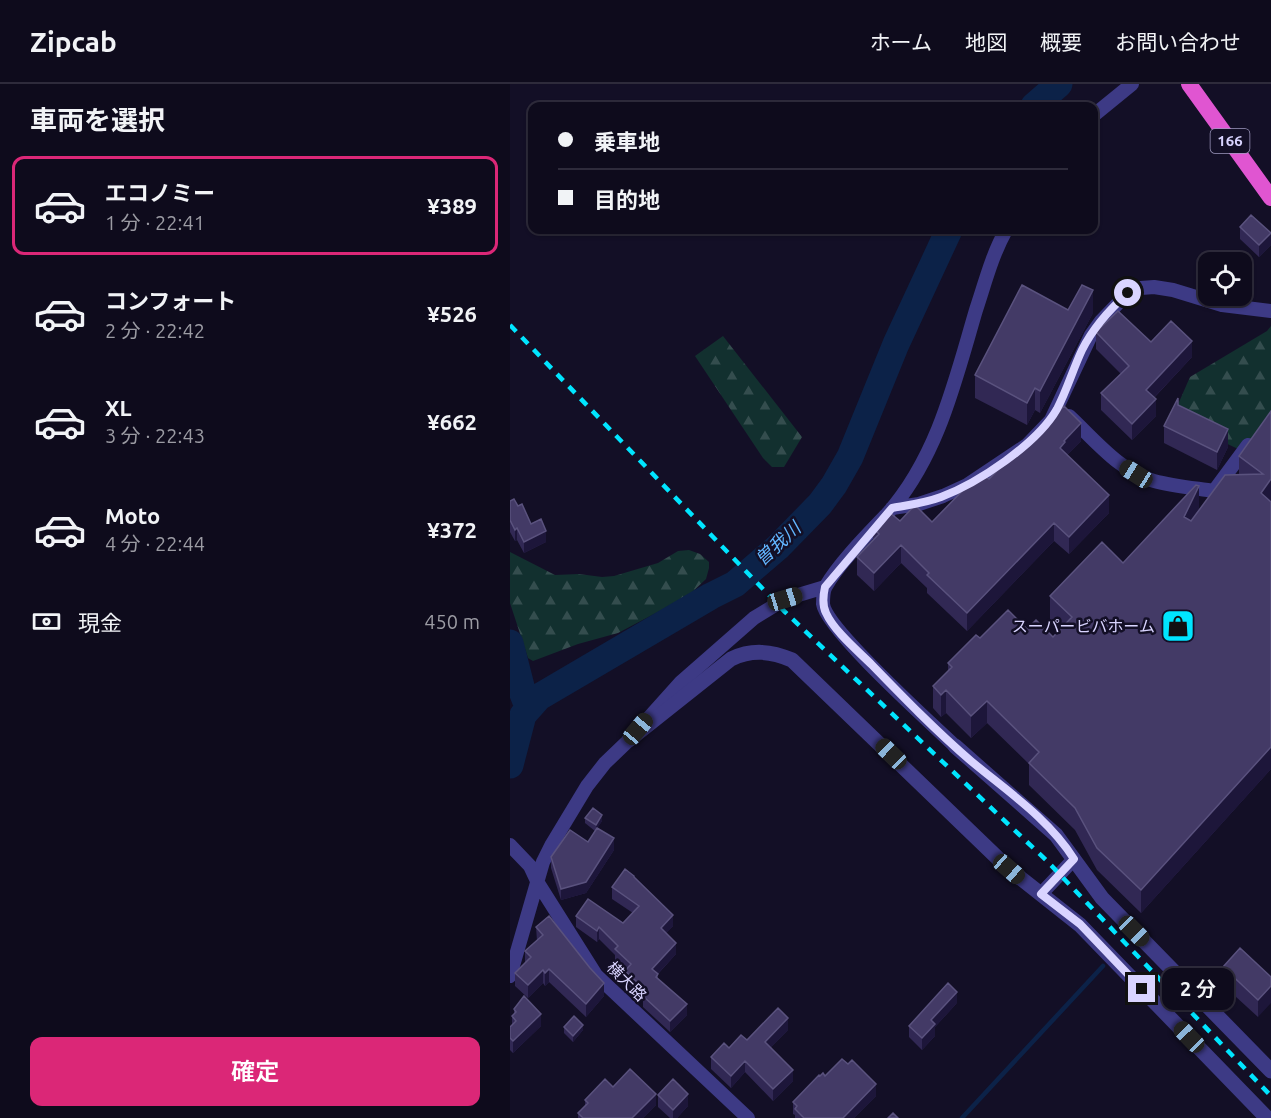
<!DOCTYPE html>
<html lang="ja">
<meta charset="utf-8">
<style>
:root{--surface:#0e0b1c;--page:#1c1929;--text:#f1f3f6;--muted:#9b9ba3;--line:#2e2b3b;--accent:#db2777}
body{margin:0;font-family:Ubuntu,"Noto Sans JP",sans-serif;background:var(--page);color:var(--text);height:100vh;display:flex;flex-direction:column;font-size:22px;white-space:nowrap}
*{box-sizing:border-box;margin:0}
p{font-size:20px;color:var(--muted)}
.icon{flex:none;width:33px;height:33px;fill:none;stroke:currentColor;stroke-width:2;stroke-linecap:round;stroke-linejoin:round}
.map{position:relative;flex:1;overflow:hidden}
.sheet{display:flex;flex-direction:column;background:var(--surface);width:510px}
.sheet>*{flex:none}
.top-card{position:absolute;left:18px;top:18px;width:570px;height:132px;border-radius:12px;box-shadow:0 2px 4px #0004,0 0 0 2px var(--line);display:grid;align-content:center;height:132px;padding:0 30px;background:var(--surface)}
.buttons{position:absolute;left:688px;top:168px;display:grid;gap:12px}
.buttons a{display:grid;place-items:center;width:54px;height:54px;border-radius:12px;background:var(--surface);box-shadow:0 2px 4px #0004,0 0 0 2px var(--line);font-size:30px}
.end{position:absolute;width:27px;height:27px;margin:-14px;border:8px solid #d9d4ff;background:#111;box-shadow:0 0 0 3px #111}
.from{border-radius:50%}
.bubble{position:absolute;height:42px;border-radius:12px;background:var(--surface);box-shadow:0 2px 4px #0004,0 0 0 2px var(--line);font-size:20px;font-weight:600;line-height:42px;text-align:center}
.car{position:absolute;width:18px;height:36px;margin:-18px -9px;border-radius:8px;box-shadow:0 0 4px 2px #0007;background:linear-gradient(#222 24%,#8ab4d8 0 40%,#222 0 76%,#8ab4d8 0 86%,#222 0)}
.top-card b{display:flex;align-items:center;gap:21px;height:57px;font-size:22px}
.top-card b+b{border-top:2px solid var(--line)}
.top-card i{width:15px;height:15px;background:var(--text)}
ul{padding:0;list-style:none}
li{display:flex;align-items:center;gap:18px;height:99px;margin:0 12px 9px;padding:0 18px;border:3px solid transparent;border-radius:12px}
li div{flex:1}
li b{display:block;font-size:22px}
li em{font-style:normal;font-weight:600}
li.active{border-color:var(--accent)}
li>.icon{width:54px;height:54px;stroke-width:1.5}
h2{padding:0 30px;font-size:27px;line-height:72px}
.pay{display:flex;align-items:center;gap:15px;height:66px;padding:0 30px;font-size:22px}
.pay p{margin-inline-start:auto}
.button{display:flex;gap:12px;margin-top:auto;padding:12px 30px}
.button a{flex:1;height:69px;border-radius:12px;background:var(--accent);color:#fff;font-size:24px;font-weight:600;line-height:69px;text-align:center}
header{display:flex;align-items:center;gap:36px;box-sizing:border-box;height:84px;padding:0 30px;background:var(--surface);border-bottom:2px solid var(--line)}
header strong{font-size:28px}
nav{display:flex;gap:33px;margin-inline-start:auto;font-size:21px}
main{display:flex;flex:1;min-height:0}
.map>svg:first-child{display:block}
</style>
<header>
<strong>Zipcab</strong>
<nav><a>ホーム</a><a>地図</a><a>概要</a><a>お問い合わせ</a></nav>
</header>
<main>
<section class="sheet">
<h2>車両を選択</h2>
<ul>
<li class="active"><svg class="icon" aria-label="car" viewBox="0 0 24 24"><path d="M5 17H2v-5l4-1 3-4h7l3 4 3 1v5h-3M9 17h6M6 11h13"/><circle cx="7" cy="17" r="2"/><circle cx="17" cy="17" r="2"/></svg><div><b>エコノミー</b><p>1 分 · 22:41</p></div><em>¥389</em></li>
<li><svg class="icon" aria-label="car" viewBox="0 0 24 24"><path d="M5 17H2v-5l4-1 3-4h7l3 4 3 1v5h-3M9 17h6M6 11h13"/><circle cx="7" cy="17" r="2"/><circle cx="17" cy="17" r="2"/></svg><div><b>コンフォート</b><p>2 分 · 22:42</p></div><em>¥526</em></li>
<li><svg class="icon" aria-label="car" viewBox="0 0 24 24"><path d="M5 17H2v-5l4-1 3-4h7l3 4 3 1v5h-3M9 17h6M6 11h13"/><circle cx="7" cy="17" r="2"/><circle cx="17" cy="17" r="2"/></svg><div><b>XL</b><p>3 分 · 22:43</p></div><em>¥662</em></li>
<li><svg class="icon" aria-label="car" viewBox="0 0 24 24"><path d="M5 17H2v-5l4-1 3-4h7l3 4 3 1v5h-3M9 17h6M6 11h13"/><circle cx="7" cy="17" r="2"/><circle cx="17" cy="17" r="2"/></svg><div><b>Moto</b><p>4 分 · 22:44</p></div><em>¥372</em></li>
</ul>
<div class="pay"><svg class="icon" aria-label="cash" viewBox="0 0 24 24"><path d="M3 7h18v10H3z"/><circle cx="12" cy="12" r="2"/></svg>現金<p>450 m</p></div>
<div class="button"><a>確定</a></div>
</section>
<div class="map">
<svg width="761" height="1034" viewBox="0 0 761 1034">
<defs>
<pattern id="forest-firs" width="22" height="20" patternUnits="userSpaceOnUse" patternTransform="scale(1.5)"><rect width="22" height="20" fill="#12302f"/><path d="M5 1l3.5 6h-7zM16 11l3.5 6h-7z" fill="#344d4e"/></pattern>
</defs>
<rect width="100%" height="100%" fill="#130f26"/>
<path fill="url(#forest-firs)" d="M761,242V341L741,371L662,334L680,293L757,247Z
M213,252L292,353L274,383H262L253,374L185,272Z
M179,466L190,470L199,478V484L196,495L178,512L108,549L68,560L23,577L18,574L0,519V468L45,491L69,490L92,493L104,492L148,479L168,467Z"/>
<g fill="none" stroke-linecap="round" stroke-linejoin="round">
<path stroke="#0c2248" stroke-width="4.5" d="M452,1034L593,882"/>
<path stroke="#0c2248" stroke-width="27" d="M524,22L549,0
M0,559L13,610L18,623
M0,681L13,631L29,613L201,512L225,500L268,463L310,420L324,401L340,373L386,260L439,146"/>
<path stroke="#3d3a85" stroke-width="14" d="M584,31L622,0
M559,332C584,355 610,388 644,397C663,402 684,404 704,407L738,361
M382,424L409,420L433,412L457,401L517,361L541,336L581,251L591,237L618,209L631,204L644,203L663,206L712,221L761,227
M445,662C421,639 316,545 313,520C313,514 313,507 316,502C329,479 359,449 378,429C428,372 445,297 466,226C475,199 482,171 496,146
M0,761L20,782L28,799L86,891L238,1034
M531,810L564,775
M0,892L33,778L42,760L77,702L95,679L119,656L171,598L244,534L275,515L315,503"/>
<path stroke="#3d3a85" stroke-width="15" d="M119,656L221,575C242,565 261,567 282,576L499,785L570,841L757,1034
M445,662L546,751L592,814L761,987"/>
<path stroke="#e055d1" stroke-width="16" d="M679,0L761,114"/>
<path stroke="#00e5ff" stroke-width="4.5" stroke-dasharray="9 8" stroke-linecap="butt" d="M0,241L274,527L537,777L761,1012"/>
</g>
<path fill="#312854" d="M730,143L761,161L749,173L730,155Z
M583,229L530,329L525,326L517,341L465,314V291Z
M586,248L641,258L682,273L644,314L646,332L622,356L591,326V309L611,290L586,265Z
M668,321L718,363L707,386L654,359V342Z
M761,327V685L631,829L587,786L565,746L519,701V680L477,639L461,654L436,629L431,633L423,624V602L438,587V579L470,554L517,545L543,553L551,545L540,535V512L613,479L689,425L686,429L729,391V372Z
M537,340L571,357L557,371L599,429L559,470L544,457L457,547L417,509V504L391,479L364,507L347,491V473L363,456V444L390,437L422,438L467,395H479Z
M0,417L8,422L36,458L14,469L7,456L5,457L0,448Z
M75,734L92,737L87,744L104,766L76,809L51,816L41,784V773L78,758L85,747L75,739Z
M124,794L163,842L156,849L166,870L148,890V895L177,931L160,948L133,923V915L115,898V886L105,876V871L89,855L87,858L66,843V832L113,839L123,829L102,815V803Z
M26,843L94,912L76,933L39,898L35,902L33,899L18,914L5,902V889L15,879V867L27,857Z
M713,883L761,893L748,933L713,901Z
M447,919L425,943V952L412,966L399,953V942Z
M4,925L31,942L3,969L0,966V943L2,942V932L4,930Z
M54,943L73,946L63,958L54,949Z
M278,946L261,963L283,997L263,1017L235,988L221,1004L201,985V973L237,956Z
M315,992L366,1012L344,1034H285V1031L283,1030V1018Z
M103,1003L146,1021L133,1034H68V1029L75,1022V1016Z
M148,1011L178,1022L167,1034H160L148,1023Z"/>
<path fill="#1d163a" d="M761,149V161L749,173V161Z
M583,206V229L530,329V307Z
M682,257V273L636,322V306Z
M525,304V326L517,341V319Z
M646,315V332L622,356V340Z
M571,339V357L555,373L550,364L554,357Z
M718,345V363L707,386V368Z
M761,395V418L751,432V409Z
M689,402V425L674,455V433Z
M599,411V429L559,470V453Z
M544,439V457L457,547V529Z
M7,444V456L5,457V446Z
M36,447V458L14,469V458Z
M391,461V479L364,507V489Z
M436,606V629L431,633V611Z
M477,617V639L461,654V632Z
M761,663V685L631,829V806Z
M92,731V737L86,747V741Z
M104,754V766L76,809L51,816V805Z
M163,831V842L151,855V844Z
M89,843V855L87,858V847Z
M166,859V870L142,896V885Z
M39,885V898L35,902V889Z
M33,886V899L18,914V901Z
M94,899V912L76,933V920Z
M761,902V919L748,933V916Z
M447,908V919L425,943V952L412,966V954L421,936Z
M177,920V931L160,948V937Z
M31,930V942L3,969V957Z
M278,934V946L255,969V958Z
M73,941V946L63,958V952Z
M235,977V988L221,1004V992Z
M283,986V997L263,1017V1005Z
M366,1000V1012L344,1034H333Z
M146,1010V1021L133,1034H122Z
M178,1010V1022L167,1034H163V1026Z"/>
<path fill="#433a66" stroke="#5a527e" stroke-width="1.5" d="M741,131L761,149L749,161L730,143Z
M512,201L558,226L572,201L583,206L530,307L525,304L517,319L465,291Z
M608,227L641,258L661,237L682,257L636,306L646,315L622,340L591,309L619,282L586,248Z
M668,314V321L718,345L707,368L654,342Z
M554,322L571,339L554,357L555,358L550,364L599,411L559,453L544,439L457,529L417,491L419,489L391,461L364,489L347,473L369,450L363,444L379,428L390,437L405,421L422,438L465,394L467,395L472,390L479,395L535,338L537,340Z
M761,327V395L751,409L761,418V663L631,806L587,764L565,724L519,679L529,668L477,617L461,632L436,606L431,611L423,602L442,583L438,579L466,551L470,554L498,526L517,545L526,536L543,553L562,533L540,512L592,458L613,479L686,401L689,402L674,433L681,437L715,391L753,390L729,372Z
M4,415L8,422L12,420L21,440L31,435L36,447L14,458L7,444L5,446L0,436V417Z
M83,724L92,731L86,741L75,734Z
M87,744L104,754L76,798L51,805L41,773L60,746L78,758Z
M115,785L124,792V793L163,831L151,844L166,859L142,885L148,890L146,893L177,920L160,937L133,912L137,907L115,887L121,880L105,865L108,862L89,843L87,847L66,832L78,815L113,839L129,822L102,803Z
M39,832L80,884L94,899L76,920L39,885L35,889L33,886L18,901L5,889L21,873L15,867L33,851L26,843Z
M730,864L761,893V902L748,916L713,883Z
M438,899L447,908L421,936L425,940L412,954L399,942Z
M14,912L31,930L3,957L0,954V943L6,937L2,932L6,928L4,925Z
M268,924L278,934L255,958L283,986L263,1005L235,977L221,992L201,973L214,959L219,964L231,951L237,956Z
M64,932L73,941L63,952L54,943Z
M332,975L338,980L342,976L366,1000L333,1034H294L285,1025L287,1022L283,1018L309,991L310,992L313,989L315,992Z
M120,985L146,1010L122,1034H73L68,1029L78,1019L75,1016L95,995L103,1003Z
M163,995L178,1010L163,1026L148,1011Z
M383,1029L388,1034H378Z"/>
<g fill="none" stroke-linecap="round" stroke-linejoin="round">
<path stroke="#d9d4ff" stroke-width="8" d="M618,209C600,225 583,244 572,266C563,285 557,306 547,325C527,360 468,399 431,413C415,419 399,421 382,424L315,503C313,512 312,521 316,529C324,547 348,567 362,581C394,614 426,647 461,677C497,707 539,735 564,775L531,810L570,840L632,905"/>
</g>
<defs>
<symbol id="shop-square" viewBox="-11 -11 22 22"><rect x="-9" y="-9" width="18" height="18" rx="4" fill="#00e5ff" stroke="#130f26"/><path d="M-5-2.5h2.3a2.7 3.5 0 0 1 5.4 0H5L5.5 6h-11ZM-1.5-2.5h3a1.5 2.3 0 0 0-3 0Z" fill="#111"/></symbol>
</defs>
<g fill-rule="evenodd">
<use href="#shop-square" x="649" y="523" width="38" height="38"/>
</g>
<g text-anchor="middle" stroke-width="5" stroke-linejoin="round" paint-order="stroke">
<rect fill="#130f26" stroke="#9e99be" stroke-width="1.5" x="700.5" y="45" width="39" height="24" rx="4.5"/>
<g font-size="15" font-weight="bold" fill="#d9d4ff">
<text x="720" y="62">166</text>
</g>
<g font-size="16" fill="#d9d4ff" stroke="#130f26" text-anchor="end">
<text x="645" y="548">スーパービバホーム</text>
</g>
<g font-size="16" fill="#d9d4ff" stroke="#130f26">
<text transform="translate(117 897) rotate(45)" y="6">横大路</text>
</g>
<g font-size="18" font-style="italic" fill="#62b6ff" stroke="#130f26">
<text transform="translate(268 460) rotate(-43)" y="6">曽我川</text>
</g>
</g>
</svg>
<div class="buttons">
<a><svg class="icon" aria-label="locate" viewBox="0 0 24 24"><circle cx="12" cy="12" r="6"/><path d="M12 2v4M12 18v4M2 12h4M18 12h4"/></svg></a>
</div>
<i class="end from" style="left:618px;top:209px"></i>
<i class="end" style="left:632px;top:905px"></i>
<div class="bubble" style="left:652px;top:884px;width:72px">2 分</div>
<i class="car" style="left:626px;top:390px;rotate:302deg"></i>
<i class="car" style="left:275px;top:515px;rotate:73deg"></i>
<i class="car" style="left:128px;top:645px;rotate:40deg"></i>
<i class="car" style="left:381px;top:670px;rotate:314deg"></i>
<i class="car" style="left:499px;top:785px;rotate:131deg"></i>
<i class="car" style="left:624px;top:847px;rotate:135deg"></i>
<i class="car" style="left:679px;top:953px;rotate:316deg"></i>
<div class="top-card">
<b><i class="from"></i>乗車地</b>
<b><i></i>目的地</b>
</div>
</div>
</main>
